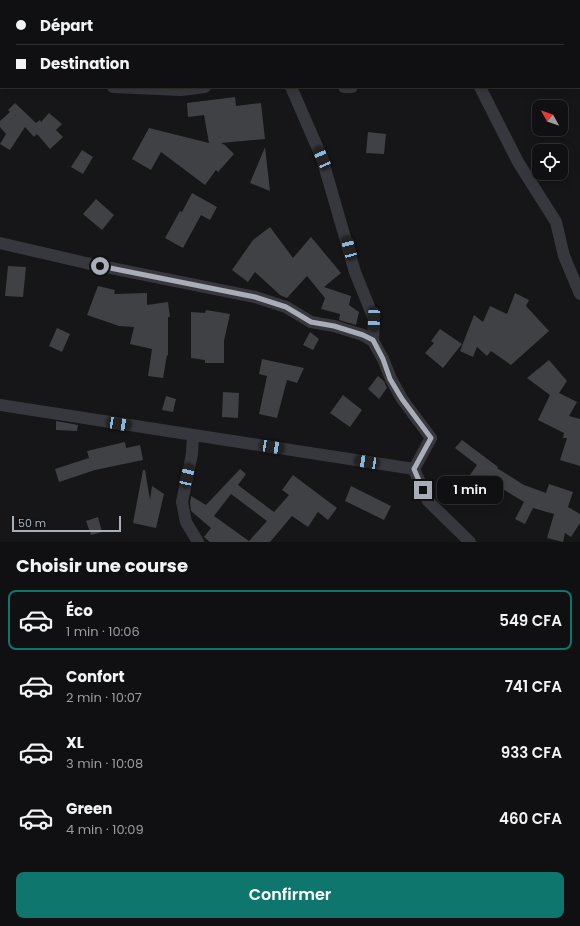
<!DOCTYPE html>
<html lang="fr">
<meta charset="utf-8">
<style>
:root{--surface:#101012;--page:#1e1e20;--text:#f1f3f6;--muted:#9c9d9f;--line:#303032;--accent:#0f766e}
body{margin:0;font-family:Poppins,sans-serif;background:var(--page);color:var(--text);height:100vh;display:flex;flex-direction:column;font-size:15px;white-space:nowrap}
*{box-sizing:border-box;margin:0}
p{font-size:13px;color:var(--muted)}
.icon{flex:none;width:22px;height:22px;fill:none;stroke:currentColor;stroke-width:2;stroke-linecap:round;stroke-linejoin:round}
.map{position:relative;height:542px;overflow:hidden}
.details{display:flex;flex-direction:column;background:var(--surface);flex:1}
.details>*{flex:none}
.hud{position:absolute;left:0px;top:0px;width:580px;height:88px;box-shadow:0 2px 10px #0003,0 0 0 1px var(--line);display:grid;align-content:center;height:88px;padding:0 16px;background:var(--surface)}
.needle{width:26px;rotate:310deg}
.fabs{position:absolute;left:532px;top:100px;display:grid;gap:8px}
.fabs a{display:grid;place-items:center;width:36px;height:36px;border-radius:8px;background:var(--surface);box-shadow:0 2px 10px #0003,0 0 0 1px var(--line);font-size:20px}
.scale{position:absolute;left:12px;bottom:10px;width:109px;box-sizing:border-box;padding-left:4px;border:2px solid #a8adb8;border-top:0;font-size:11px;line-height:14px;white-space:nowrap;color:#a8adb8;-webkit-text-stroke:3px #111113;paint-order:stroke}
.end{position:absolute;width:18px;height:18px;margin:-9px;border:5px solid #a8adb8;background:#111;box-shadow:0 0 0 2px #111}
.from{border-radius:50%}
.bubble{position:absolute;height:28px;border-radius:8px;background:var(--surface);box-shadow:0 2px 10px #0003,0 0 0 1px var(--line);font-size:13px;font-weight:600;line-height:28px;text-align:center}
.car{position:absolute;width:12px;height:24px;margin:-12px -6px;border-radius:5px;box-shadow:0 0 3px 1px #0007;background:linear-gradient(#222 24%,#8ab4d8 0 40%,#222 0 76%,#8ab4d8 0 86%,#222 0)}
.hud b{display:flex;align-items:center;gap:14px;height:38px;font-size:15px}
.hud b+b{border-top:1px solid var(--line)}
.hud i{width:10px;height:10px;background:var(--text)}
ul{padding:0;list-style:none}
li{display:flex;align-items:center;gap:12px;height:60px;margin:0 8px 6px;padding:0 8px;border:2px solid transparent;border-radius:8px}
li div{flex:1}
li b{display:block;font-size:15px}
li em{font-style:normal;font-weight:600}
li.selected{border-color:var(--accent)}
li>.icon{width:36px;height:36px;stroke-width:1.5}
h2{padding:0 16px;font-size:18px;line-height:48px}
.button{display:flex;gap:8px;margin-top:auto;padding:8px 16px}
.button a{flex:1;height:46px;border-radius:8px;background:var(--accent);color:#fff;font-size:16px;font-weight:600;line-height:46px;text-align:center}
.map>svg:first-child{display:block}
</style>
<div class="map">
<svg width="580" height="542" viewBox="0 0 580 542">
<rect width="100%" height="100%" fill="#161618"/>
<path fill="#404145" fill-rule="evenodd" d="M235,97L236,106L261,103L265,139L221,143L225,145L234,154L218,172L216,170L205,185L161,152L151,170L132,159L149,128L209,143L204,115L188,117L187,103Z
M15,103L36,123L40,120L41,122L49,113L62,124L56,130L63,137L50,149L37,134L34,137L25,127L10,150L0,144L6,134L0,127V121L10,112L8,110Z
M368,132L386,134L384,154L366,153Z
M265,147L270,191L250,183Z
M82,150L93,157L83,174L71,167Z
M192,193L217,207L210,220L201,215L183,248L165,238L180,211L182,212Z
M96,199L114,215L102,230L83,214Z
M270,227L293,258L311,237L341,273L324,287L351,296L349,305L359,312L356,325L339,320L340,314L321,309L325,298L307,276L287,298L280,295L255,272L248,282L232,270L253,240Z
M8,266L26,267L23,297L5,296Z
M98,286L115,290L114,294L147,293V305L168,302L170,317H168V356L167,355L163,378L148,376L152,349L130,344L134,327L119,326L87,315Z
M515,293L529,300L526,306L549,331L511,365L491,351L487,356L477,347L473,357L460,351L474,315L483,322L490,306L507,314Z
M206,310L230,314L224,341V363H205V360L191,358V312L205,313Z
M57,328L70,334L62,352L49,346Z
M440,329L462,344L443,368L425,353L434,343L431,341Z
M310,332L319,339L313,350L303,345Z
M262,359L304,368L297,383L287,380L277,418L259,414L267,376L259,374Z
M549,360L567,381L559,393L577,402L569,416L580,419V466L560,460L567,438H563L564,433L538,420L550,395L527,378Z
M378,376L384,381L387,388L379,399L368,389Z
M223,392L239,393L238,418L222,417Z
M343,395L362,410L350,427L330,413Z
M166,396L176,399L173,412L162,410Z
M56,421L78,425L77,431L56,430Z
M462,440L498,467L497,468L524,485L546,493L549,484L573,492L568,507L580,514V523L571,537L565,533L563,542L547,538L554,514L533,508L525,524L515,519L524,502L488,480L478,492L465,482L477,465L455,448Z
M125,442L126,448L140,445L143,460L95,470L59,482L55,469L89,458L87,451Z
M240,469L246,474L238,485L274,512L289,495L282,490L293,475L337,508L328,520L318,512L308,527L292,516L270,542H210L204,537L211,528L191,511L190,502L191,498V496L206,505ZM231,494L267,521L249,541L214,516Z
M143,470H145L150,500L152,486L164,494L156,528L133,523Z
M351,486L391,506L384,520L345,501Z
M98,517L102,532L91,535L86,521Z"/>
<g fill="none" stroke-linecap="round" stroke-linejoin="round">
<path stroke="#37383d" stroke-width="12" d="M477,0V1
M182,1V0
M333,1V0
M579,16L580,15
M0,79H1
M113,87L181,90L205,87
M291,87L322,158L355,272L374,319L373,341
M344,87H352
M480,87L518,162L556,222L564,256L580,294
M0,243L86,263L255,297L286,307L311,322L334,326L363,335L373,341L383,359L391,379L402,399L431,438L414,469
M0,405L414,469L428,501L470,542
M193,435L192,454L182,502L186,522L198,542"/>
</g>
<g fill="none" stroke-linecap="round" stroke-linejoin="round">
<path stroke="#a8adb8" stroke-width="5" d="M100,266L255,297L286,307L311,322L334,326L363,335L373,340L383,359L390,379L402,399L431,438L414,469L423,490"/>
</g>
</svg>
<div class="fabs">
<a><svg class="needle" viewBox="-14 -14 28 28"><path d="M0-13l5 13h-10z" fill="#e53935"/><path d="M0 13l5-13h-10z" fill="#9c9d9f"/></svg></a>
<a><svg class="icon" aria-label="locate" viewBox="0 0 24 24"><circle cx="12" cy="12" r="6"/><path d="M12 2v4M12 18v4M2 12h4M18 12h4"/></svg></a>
</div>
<div class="scale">50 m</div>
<i class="end from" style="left:100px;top:266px"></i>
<i class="end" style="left:423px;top:490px"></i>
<div class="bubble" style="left:437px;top:476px;width:66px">1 min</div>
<i class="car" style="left:322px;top:158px;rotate:336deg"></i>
<i class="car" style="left:349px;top:248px;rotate:345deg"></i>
<i class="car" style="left:374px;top:319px;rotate:182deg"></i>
<i class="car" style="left:119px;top:424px;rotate:99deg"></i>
<i class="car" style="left:272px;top:447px;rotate:99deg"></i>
<i class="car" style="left:367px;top:462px;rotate:279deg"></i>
<i class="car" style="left:187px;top:476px;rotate:13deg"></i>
<div class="hud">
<b><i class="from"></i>Départ</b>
<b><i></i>Destination</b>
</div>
</div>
<section class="details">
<h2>Choisir une course</h2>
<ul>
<li class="selected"><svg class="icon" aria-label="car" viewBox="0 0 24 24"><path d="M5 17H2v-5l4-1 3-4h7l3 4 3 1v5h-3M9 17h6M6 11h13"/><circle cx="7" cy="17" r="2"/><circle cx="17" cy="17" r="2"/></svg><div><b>Éco</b><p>1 min · 10:06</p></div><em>549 CFA</em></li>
<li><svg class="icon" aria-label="car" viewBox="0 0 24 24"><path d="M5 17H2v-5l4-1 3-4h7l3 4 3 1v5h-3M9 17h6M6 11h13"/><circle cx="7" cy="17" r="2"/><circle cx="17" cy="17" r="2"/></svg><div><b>Confort</b><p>2 min · 10:07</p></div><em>741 CFA</em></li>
<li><svg class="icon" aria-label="car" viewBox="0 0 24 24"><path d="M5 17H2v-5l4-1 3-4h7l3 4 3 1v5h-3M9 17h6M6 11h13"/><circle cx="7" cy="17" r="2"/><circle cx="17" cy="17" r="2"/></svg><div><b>XL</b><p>3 min · 10:08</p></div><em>933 CFA</em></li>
<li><svg class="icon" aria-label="car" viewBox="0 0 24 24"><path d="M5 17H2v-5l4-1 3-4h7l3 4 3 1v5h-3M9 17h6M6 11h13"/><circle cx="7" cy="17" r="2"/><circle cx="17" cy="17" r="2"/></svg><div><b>Green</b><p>4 min · 10:09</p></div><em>460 CFA</em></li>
</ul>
<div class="button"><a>Confirmer</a></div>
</section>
